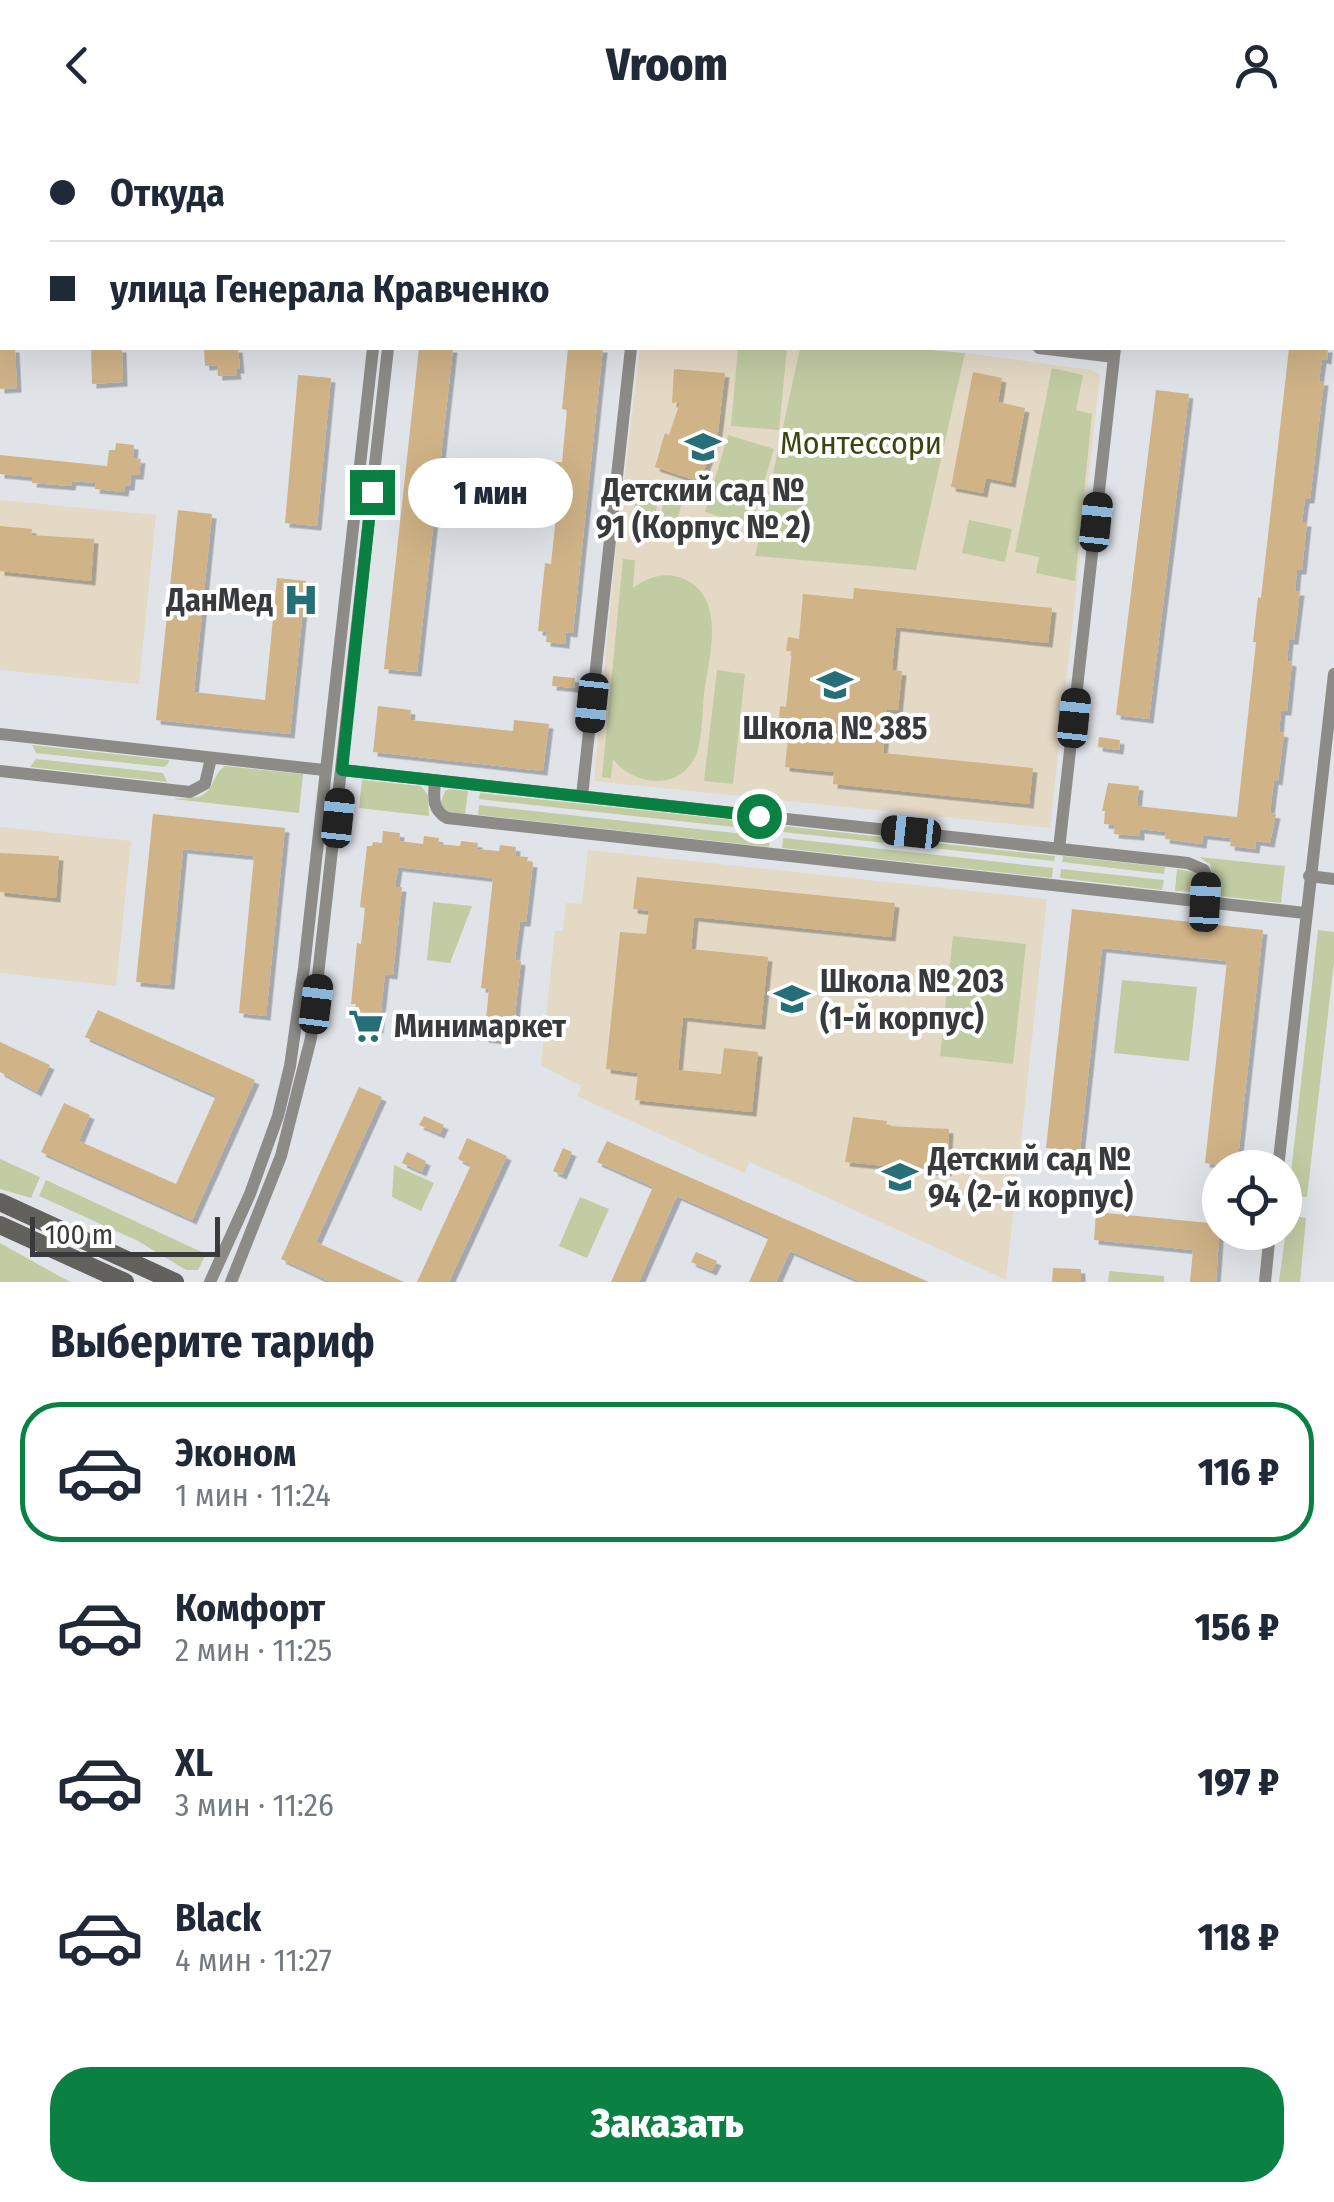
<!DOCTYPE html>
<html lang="ru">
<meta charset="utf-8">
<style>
:root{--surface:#fff;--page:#f2f2f3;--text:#1f2937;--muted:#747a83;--line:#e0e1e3;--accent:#0b8043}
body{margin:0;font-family:"Fira Sans Condensed",sans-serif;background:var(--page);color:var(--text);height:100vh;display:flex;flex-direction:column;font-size:38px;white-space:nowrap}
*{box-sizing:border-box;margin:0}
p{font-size:32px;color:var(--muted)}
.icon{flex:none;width:55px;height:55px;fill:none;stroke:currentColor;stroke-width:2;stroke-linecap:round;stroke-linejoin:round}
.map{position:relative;height:1152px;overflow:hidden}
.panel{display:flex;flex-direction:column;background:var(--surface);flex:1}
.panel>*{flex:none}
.hud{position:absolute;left:0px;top:0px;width:1335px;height:220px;box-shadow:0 10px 40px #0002;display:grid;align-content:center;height:220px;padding:0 50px;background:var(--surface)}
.controls{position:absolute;left:1202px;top:1020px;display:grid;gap:20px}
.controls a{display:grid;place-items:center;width:100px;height:100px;border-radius:50%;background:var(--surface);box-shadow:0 10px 40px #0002;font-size:50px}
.scale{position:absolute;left:30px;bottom:25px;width:190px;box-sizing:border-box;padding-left:10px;border:5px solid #393a3c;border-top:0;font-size:28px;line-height:35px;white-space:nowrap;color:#393a3c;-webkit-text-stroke:8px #fff;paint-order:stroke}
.end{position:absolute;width:45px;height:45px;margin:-22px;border:12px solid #0b8043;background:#fff;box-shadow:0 0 0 5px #fff}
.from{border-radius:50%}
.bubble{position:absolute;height:70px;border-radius:35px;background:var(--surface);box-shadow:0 10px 40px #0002;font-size:32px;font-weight:800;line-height:70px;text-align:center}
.car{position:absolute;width:30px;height:60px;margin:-30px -15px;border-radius:12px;box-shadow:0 0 8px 2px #0007;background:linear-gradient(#222 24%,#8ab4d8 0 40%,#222 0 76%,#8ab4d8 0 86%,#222 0)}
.hud b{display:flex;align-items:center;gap:35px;height:95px;font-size:38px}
.hud b+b{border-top:2px solid var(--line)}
.hud i{width:25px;height:25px;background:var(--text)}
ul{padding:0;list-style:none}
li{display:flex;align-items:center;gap:30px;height:140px;margin:0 20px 15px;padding:0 30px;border:5px solid transparent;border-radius:40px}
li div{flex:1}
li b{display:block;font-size:38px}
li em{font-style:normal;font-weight:800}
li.on{border-color:var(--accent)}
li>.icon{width:90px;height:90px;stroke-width:1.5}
h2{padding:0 50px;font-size:45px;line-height:120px}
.primary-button{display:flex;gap:20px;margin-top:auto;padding:20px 50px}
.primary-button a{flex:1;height:115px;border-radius:40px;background:var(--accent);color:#fff;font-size:40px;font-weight:800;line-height:115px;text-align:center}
header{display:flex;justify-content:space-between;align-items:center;height:130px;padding:0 50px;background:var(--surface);font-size:45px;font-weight:800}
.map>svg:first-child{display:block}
</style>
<header><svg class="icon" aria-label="back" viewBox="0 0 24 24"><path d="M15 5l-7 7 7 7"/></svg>Vroom<svg class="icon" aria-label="person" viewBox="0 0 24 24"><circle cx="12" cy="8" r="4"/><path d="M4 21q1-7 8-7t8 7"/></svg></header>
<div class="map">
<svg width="1334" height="1152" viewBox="0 0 1334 1152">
<defs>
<filter id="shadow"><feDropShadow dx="4.5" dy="4.5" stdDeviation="0" flood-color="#0004"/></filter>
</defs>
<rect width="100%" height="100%" fill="#e0e4e9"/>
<path fill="#e3d9c4" d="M640,218H800L755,425L915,440L965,223L1092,240L1100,245L1050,698L594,651L616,417Z
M0,370L156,385L139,554L0,540Z
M0,697L131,711L116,856L0,843Z
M588,720L1047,769L1006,1150L750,1032L744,1043L577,966L581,956L541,935L555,801H563L566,773L582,774Z"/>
<path fill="#c1cca3" d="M738,218H787L779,300L731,296Z
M800,218H909L965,223L916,440L755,426Z
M1052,238L1083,245L1076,280L1092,284L1075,451L1036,443L1039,427L1015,422Z
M728,305L774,319L751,396L705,382Z
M640,357L661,363L650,402L629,396Z
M666,364L683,369L674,402L657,397Z
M969,390L1012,399L1005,432L962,423Z
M623,429L635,430L633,458C648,447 666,441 684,449C727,468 709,527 704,563C702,582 703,607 696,625C680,662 634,656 613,629L611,648L602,647Z
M717,540L745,544L733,654L704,651Z
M32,615L169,630L168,634L164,637L36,623Z
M36,629L163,643L167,652L30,637Z
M225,636L303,644L299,683L173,669C179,668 190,669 198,667C215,662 212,644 225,636Z
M362,650L421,656L428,665L429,686L359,678Z
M450,659L468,661L465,684L448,682L440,674L445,661Z
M480,663L772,694L771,701L479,669Z
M479,675L770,707L769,717L478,685Z
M784,696L1055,726L1054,731L783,702Z
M783,708L1053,738L1052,748L782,718Z
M1063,726L1165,737L1164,744L1062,732Z
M1199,727L1285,736L1281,773L1220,766L1215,758L1210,734Z
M1061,739L1164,750L1162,760L1060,748Z
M1177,739L1199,743L1198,762L1175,761Z
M433,772L472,776L450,833L427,830Z
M1318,800L1334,802V832L1307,1067L1290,1065L1289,1061Z
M953,806L1026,814L1013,934L940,926Z
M1122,850L1197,857L1189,931L1114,923Z
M0,1029L40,1047L31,1068L0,1059Z
M394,1035L434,1053L421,1081L392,1067Z
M46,1050L206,1124L198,1140H186L138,1111L39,1066Z
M580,1067L609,1079L587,1128L559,1116Z
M1288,1085L1306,1088L1300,1152H1279Z
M0,1113L61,1147L71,1152H0Z
M1109,1141L1164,1146V1152H1108Z"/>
<path fill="#d0b387" filter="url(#shadow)" d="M0,218H15L17,258L0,259Z
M91,218H122L123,252L92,254Z
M204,218H238L240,239H236L237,245L218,246L217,235L205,236Z
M419,218H453L417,542L384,539Z
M568,218H603L573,503L566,502L565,514L546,512L547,502L538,501L545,433L551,434L559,358L553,357L556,332H562L567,280L562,279Z
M1289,218H1328L1327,230L1322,229L1319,251H1324L1310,369H1305L1302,392H1307L1302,440H1297L1295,461H1300L1294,510H1289L1287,531L1292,532L1287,581H1281L1279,602L1284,603L1278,651L1274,650L1270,683L1276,684L1270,713L1256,711L1255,719L1230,716L1231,708L1203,705L1202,714L1165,709L1166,702L1140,699V706L1114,704L1115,695L1104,694L1105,681H1102L1108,653L1139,656L1137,676L1237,687L1256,512H1253L1258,467L1261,468Z
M674,239L725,243L718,302L700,352L655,337L665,303L669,305L680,272L672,273Z
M973,242L1002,248L998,272L1025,278L1011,353L986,348L983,363L951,357Z
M298,245L331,248L317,396L285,393Z
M1156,260L1189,264L1149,589L1116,585Z
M116,313L134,315L133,328L141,329L139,345H131L130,356H125L124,362L95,359L96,353L72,351L71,356L32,353L33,347L0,344V325L107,336L109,320H115Z
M178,380L212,384L194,562L265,570L277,448L306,451L290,604L156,590Z
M0,396L32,399L31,405L94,409L91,451L0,441Z
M854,458L1052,478L1048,513L896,497L892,540L902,541L898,580L887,579L883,623L1033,638L1029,674L833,654L834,642L785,637L790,590L779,589L780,576L786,577L792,521H786L788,507L799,509L803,464L853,469Z
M553,546L575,548L574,558L552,556Z
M378,576L411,580L410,590L513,601L514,590L549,594L543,641L373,622Z
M1099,607L1120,610L1119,620L1098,617Z
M153,684L285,698L266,886L239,883L254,726L183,719L170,855L136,852Z
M383,701L400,703L399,711L423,714L424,706L439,708L438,714L460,716L461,711L478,713L477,719L499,721L500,715L516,717L515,726L528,727L527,732L533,733L526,792H520L515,830L521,831L517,866L515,888H509L507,911L484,908L489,859L481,858L493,748L398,737L395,757H402L393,845L385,844L379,899L354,896L356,874H351L357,813L361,814L365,778L360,777L367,716H372L373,712L382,713Z
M0,723L59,726L56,768L0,762Z
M637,747L895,773L891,807L694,787L691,819L768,827L761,895L683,887L678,940L721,944L724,918L758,922L752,982L635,970L638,943L606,939L620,802L646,804L649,781L633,779Z
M1072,779L1263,800L1237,1037L1205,1033L1227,831L1102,818L1080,1021L1046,1018Z
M98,880L255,950L192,1090L41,1022L64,973L90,985L79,1011L176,1054L216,966L85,907Z
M424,890L446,893V902L423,900Z
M0,912L50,935L37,962L0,942Z
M359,957L382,967L316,1112L404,1152H331L281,1129Z
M424,986L444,995L440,1004L419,995Z
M853,987L887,991L886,996L949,999L947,1042L845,1032Z
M467,1008L507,1026L449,1152H417L471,1035L458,1029Z
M607,1011L929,1152H861L790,1121L776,1152H749L769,1107L677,1066L639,1152H611L653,1057L597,1032Z
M563,1018L572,1022L562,1045L553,1041Z
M407,1022L426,1031L422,1042L402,1033Z
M1096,1082L1220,1094L1216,1152H1190L1193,1120L1094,1110Z
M696,1122L717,1131L712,1141L691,1132Z
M1053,1138L1081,1139V1152H1052Z"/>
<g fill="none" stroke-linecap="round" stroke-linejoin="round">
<path stroke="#8c8b88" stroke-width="12" d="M368,2H379
M395,2V0
M412,2L413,0
M654,2V0
M1139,2V0
M0,21H2
M1039,218L1114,227
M0,604L324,640
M342,640L1188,733L1204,740L1207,747L1205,772
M0,641L190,662L205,654L211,628
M435,650C434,666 431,679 447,688L1305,783
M582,666L631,218
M1059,719L1115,218
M1309,746L1334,749
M1278,1038L1334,544
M210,1152L250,1064L278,986L290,936L304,838L373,218
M231,1152L281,1026L311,908L388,218
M1265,1152L1270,1102"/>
<path stroke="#63615d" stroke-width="18" d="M0,1072L175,1152
M0,1095L125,1152"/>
</g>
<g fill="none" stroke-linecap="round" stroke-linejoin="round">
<path stroke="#0b8043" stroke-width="12" d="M372,362L342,640L759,686"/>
</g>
<defs>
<symbol id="school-bare" viewBox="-9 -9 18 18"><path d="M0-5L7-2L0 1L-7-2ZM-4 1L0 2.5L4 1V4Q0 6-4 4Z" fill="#266f79" stroke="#fff" stroke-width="2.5" paint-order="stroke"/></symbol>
<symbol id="hospital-bare" viewBox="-9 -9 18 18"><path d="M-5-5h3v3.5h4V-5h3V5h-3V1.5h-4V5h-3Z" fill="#266f79" stroke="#fff" stroke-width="2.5" paint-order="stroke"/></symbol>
<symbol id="supermarket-bare" viewBox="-9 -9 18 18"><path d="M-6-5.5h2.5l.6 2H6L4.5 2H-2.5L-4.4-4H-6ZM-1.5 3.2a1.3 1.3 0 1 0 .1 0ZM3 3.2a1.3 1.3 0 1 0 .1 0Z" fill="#266f79" stroke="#fff" stroke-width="2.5" paint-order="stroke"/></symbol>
</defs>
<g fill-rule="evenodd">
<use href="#school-bare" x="678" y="292" width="50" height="50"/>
<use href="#hospital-bare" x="276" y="445" width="50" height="50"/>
<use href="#school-bare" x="810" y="530" width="50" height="50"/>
<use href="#school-bare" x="767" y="844" width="50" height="50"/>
<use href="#supermarket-bare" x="341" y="871" width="50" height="50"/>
<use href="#school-bare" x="875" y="1022" width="50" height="50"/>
</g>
<g text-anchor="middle" stroke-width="8" stroke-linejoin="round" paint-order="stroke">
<g font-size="32" fill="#3b450c" stroke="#fff">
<text x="861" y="324">Монтессори</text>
</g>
<g font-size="32" font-weight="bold" fill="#393a3c" stroke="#fff" text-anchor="start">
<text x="703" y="371" text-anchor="middle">Детский сад №<tspan x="703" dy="37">91 (Корпус № 2)</tspan></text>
<text x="273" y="481" text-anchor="end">ДанМед</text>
<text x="835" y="609" text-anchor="middle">Школа № 385</text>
<text x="820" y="862">Школа № 203<tspan x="820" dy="37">(1-й корпус)</tspan></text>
<text x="394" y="907">Минимаркет</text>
<text x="928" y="1040">Детский сад №<tspan x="928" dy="37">94 (2-й корпус)</tspan></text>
</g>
</g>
</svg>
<div class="controls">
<a><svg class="icon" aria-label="locate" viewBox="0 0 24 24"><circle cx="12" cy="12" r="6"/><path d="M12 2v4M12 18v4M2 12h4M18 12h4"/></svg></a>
</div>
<div class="scale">100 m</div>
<i class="end from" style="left:759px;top:686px"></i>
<i class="end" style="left:372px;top:362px"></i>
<div class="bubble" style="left:408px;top:328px;width:165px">1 мин</div>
<i class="car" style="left:1096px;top:392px;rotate:6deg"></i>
<i class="car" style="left:592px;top:573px;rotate:186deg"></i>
<i class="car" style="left:1074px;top:588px;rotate:6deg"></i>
<i class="car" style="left:338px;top:688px;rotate:6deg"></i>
<i class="car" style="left:911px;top:702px;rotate:276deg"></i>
<i class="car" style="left:1205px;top:772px;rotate:3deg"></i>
<i class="car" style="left:316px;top:874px;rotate:7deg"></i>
<div class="hud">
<b><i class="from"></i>Откуда</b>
<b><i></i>улица Генерала Кравченко</b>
</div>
</div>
<section class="panel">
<h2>Выберите тариф</h2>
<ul>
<li class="on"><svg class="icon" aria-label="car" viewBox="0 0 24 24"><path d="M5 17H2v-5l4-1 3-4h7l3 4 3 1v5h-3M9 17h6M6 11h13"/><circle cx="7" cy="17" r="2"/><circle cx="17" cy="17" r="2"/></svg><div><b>Эконом</b><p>1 мин · 11:24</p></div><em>116 ₽</em></li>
<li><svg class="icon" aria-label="car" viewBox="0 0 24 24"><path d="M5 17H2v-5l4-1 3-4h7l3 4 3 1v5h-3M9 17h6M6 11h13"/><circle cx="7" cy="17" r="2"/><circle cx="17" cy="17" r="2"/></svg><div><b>Комфорт</b><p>2 мин · 11:25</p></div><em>156 ₽</em></li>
<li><svg class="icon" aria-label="car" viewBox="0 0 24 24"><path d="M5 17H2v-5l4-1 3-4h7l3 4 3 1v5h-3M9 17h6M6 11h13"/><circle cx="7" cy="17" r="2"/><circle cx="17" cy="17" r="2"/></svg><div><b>XL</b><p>3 мин · 11:26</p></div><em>197 ₽</em></li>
<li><svg class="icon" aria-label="car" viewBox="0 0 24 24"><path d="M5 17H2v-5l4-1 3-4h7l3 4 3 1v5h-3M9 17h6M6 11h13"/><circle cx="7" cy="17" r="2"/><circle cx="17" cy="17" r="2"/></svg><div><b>Black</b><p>4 мин · 11:27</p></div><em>118 ₽</em></li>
</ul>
<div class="primary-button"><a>Заказать</a></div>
</section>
